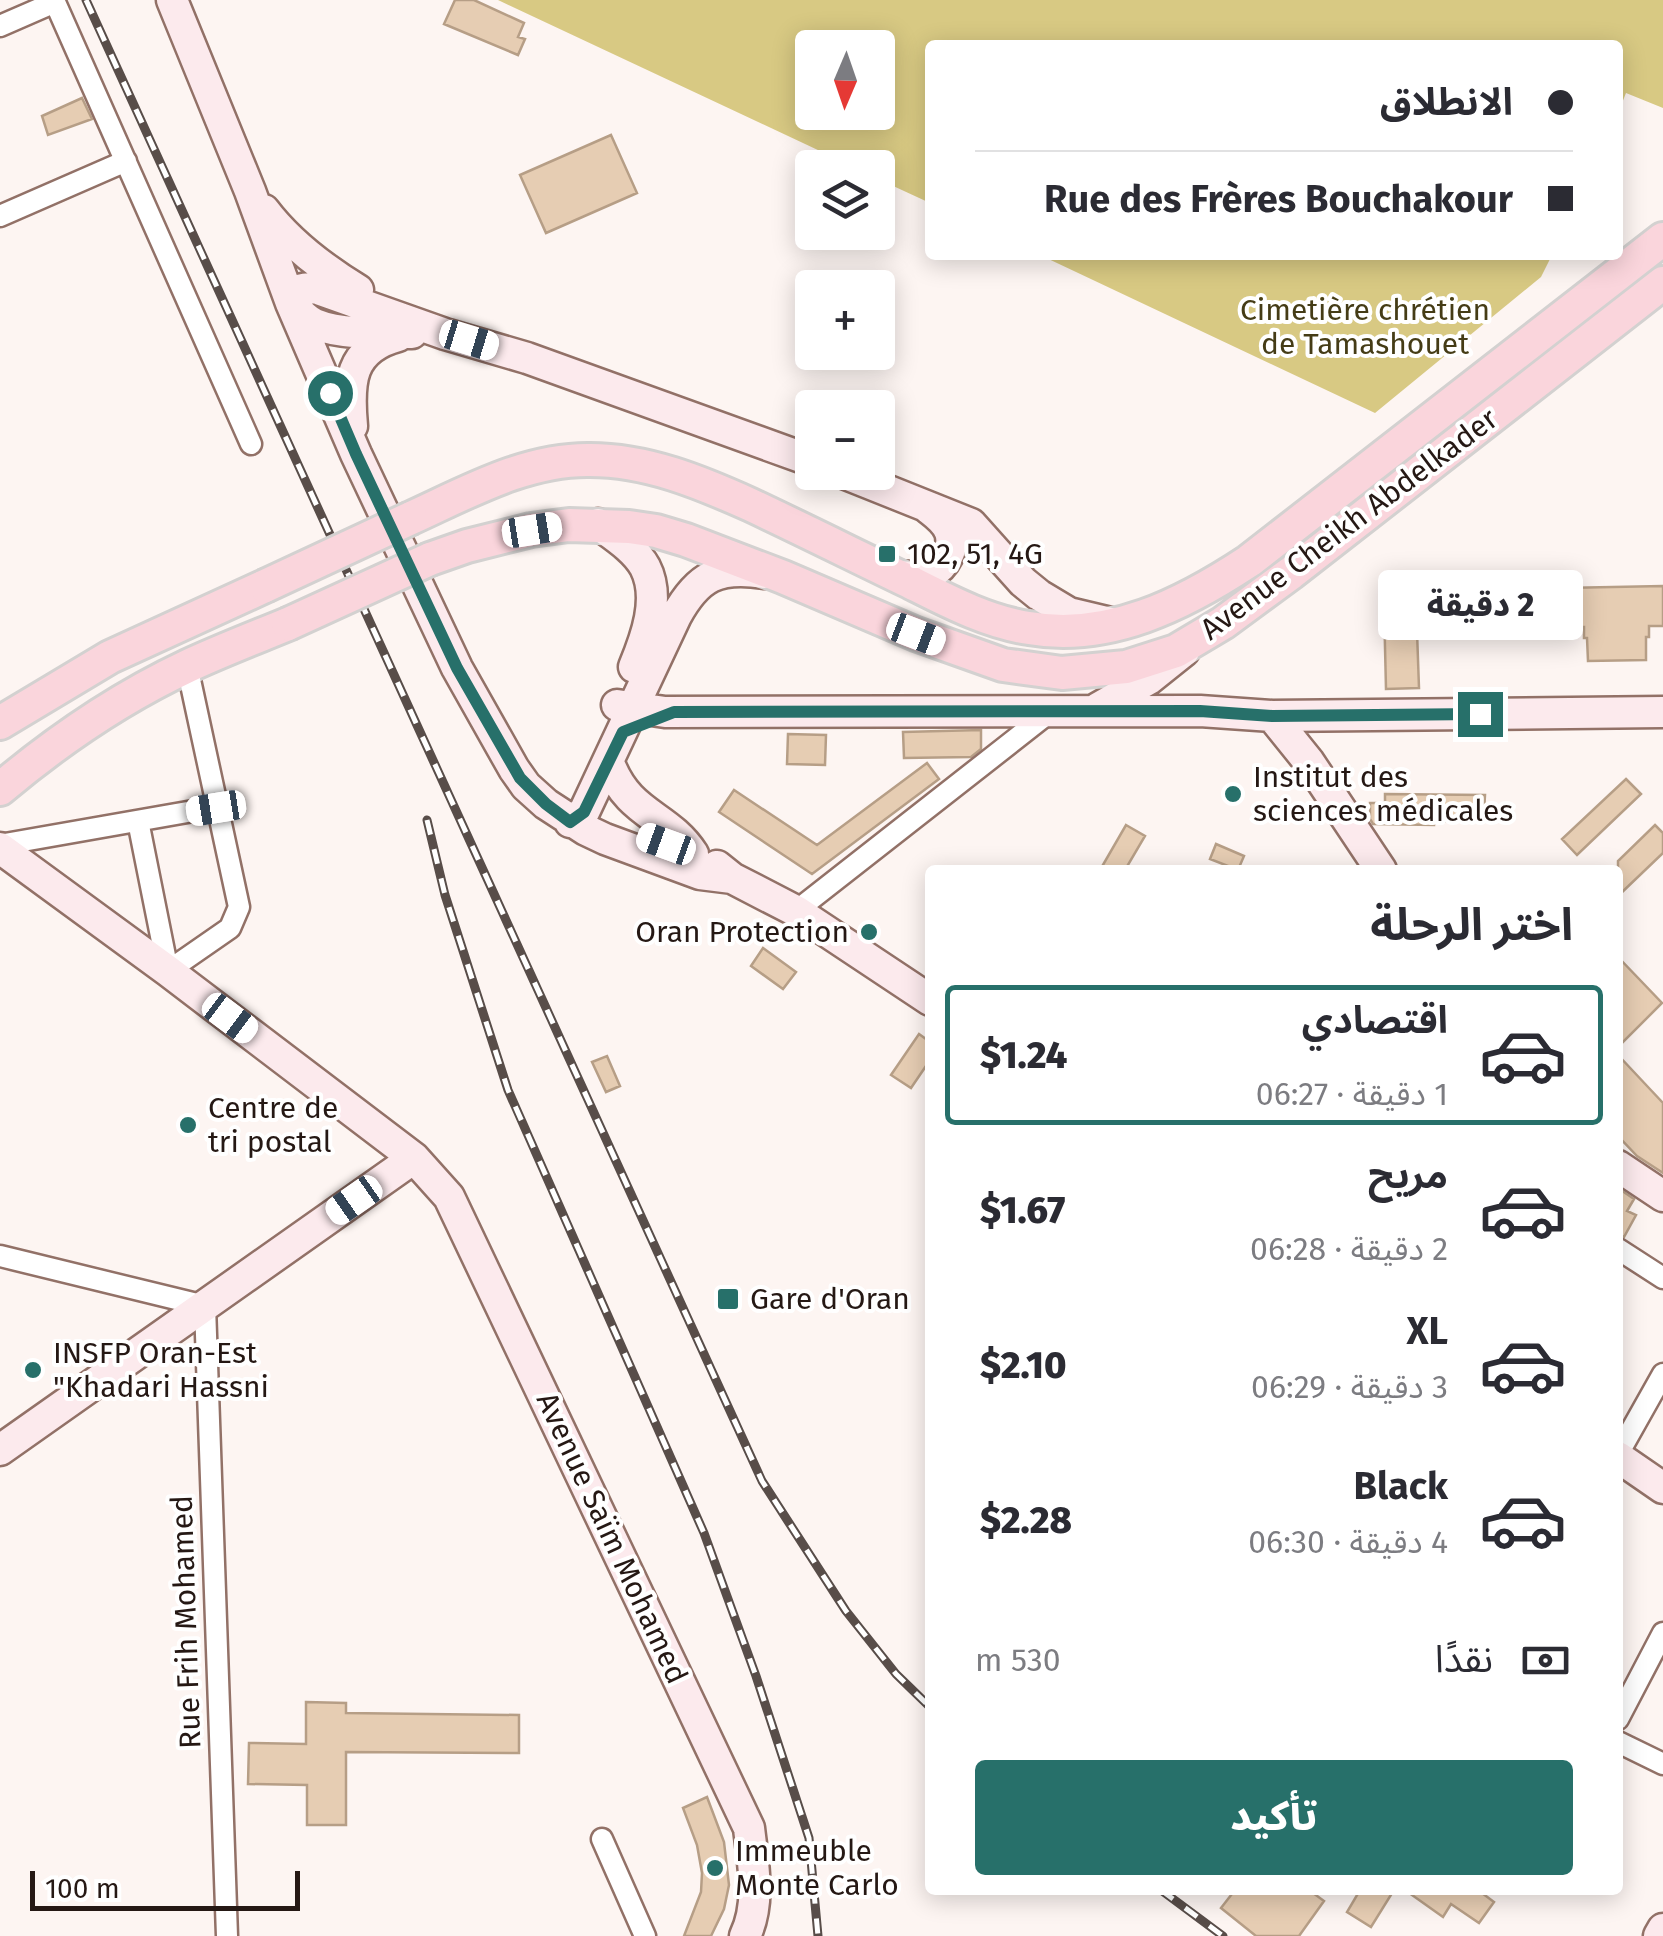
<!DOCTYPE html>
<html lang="ar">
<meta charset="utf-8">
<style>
:root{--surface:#fff;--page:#f7f7f7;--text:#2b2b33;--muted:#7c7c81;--line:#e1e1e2;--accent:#27706a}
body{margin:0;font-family:"Fira Sans","Noto Sans Arabic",sans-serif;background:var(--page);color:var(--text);direction:rtl;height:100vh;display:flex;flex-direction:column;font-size:38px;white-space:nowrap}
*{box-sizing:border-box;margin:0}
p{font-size:32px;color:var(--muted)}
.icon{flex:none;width:55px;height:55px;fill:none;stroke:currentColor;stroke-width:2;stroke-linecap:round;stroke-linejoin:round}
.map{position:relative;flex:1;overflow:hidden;direction:ltr}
.details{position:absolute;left:925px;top:865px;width:698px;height:1030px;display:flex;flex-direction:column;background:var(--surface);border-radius:10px;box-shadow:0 5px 25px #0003;direction:rtl}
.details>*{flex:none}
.top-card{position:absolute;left:925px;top:40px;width:698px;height:220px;border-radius:10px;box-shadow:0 5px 25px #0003;direction:rtl;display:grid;align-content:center;height:220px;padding:0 50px;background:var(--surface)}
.needle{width:65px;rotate:182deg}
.fabs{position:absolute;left:795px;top:30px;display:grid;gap:20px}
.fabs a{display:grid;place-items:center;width:100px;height:100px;border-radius:10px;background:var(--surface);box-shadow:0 5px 25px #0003;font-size:50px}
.scale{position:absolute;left:30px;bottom:25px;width:270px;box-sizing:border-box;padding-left:10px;border:5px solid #251814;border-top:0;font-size:28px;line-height:35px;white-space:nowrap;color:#251814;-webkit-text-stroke:8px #fff;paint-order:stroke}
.end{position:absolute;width:45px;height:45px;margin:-22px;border:12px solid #27706a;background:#fff;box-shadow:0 0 0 5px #fff}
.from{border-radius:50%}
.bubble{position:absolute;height:70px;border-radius:10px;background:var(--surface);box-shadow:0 5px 25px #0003;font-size:32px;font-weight:800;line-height:70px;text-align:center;direction:rtl}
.car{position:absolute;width:30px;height:60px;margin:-30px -15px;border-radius:12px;box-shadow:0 0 8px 2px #0007;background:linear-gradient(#fff 24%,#345 0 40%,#fff 0 76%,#345 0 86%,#fff 0)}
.top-card b{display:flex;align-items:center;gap:35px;height:95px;font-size:38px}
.top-card b+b{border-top:2px solid var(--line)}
.top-card i{width:25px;height:25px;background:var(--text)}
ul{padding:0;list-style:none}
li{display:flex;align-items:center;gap:30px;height:140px;margin:0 20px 15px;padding:0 30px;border:5px solid transparent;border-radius:10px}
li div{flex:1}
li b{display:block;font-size:38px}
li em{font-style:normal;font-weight:800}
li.active{border-color:var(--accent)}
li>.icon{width:90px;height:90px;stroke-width:1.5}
h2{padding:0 50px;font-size:45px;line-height:120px}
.pay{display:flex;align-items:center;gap:25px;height:110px;padding:0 50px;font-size:38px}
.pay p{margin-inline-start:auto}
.primary-button{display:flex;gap:20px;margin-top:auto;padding:20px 50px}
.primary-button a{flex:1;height:115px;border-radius:10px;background:var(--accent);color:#fff;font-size:40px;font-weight:800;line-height:115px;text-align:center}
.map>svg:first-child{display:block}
</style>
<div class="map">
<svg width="1663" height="1936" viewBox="0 0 1663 1936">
<rect width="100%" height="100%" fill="#fdf5f2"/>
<path fill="#d8c983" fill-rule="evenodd" d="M498,0H1663V108L1626,93L1618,113V45H930V203L878,179V168L854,167ZM812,48H878V112H812Z
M1040,255H1552L1541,277L1375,413Z"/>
<path fill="#e6cdb3" stroke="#b69e86" stroke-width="2.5" d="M455,0H474L524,23L518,37L525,39L518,55L444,24Z
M82,98L92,119L48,135L42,116Z
M611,135L637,193L546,233L520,175Z
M1663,586V626H1649V637H1646V660L1588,661L1587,638H1584V627H1522V617H1507V589Z
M1416,603L1419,688L1386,689L1384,604Z
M981,730V749L971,757L904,758L903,732Z
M788,734L826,735L825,765L787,764Z
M927,763L939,779L812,874L719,812L734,790L817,845Z
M1626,779L1641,794L1577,855L1562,839Z
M1385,794L1485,795L1484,813L1473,812V821H1434V825L1373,824L1370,819V803H1385Z
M1126,825L1145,836L1125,870H1100Z
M1655,825L1663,833V853L1618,896V861Z
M1216,844L1244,856L1238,870L1210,859Z
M763,948L796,972L783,989L751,966Z
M1618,957L1662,1003L1618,1047Z
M919,1034L930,1042V1060L911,1088L891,1075Z
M1618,1055L1663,1103V1173L1637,1156L1618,1136Z
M607,1056L620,1086L606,1092L592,1062Z
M1618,1188L1634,1199L1627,1211L1636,1215L1624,1237L1618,1235Z
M306,1702L346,1703V1713L519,1715V1753L346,1752V1825H307V1785L248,1784L249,1743L306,1744Z
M707,1797L724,1842L729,1885L724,1909L711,1936H684L701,1892L702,1873L697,1845L683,1808Z
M1235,1890H1309L1324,1901L1299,1936H1256L1221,1908Z
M1360,1890H1394L1371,1927L1347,1912Z
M1405,1890H1478L1494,1902L1479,1923L1451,1904L1443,1917Z"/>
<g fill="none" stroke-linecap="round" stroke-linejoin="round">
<defs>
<path id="street" d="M54,0L251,444
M0,26L55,2
M0,216L126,161
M138,821L168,971L230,928L239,907L187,666
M0,845L216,807
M796,911L1050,712
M1618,1249L1663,1278
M0,1256L205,1306L227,1936
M1618,1454L1663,1374
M1618,1719L1663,1633
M1618,1742L1663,1764
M602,1839L645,1936"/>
<path id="secondary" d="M172,0L250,191L291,303L356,454L457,668L514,769L526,786L546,804L586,830L605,839L700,874L732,878
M264,210C289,243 322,268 358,290
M412,333C384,333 341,335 315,324C305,320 298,311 291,303C294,287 305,287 318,289L445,334L527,358L812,461
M352,426C348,383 349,349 398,336
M841,472L971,524L1023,582L1039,595L1069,613L1111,623
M598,524C614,536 635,549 645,567C661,598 646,638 634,667
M898,576C909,577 921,578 931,573C945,567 955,547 950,532C946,521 937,515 928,508
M617,705L665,712L1200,711L1272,716L1663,712
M1098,708L1149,679L1184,651
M1272,716L1309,762L1381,870
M609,763C629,816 667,814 693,854
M570,822L584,812L676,616C698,576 718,566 764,573
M0,848L168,971L414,1158L449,1197L749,1828C753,1863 761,1903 745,1936
M717,866L732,878L796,911L930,1000
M1618,1166L1663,1196
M0,1450L414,1158
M1618,1457L1663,1488
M1659,1936L1663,1929"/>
<path id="primary" d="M411,518C468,492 526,459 590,460C647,460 700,482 751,505C804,530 856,556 908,581C946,600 987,622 1029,628C1109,642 1184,604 1249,561L1663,239
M430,559L467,546L531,530L569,525L629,527L656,531L686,540L783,577L916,634L1003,665L1062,673L1126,667L1176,651L1223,623L1291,573L1663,283
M0,723L110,657L265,586
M0,789C57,741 120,698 188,666C220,651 254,638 288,624"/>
</defs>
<use href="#street" stroke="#927167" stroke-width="25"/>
<use href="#secondary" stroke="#927167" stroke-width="35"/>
<use href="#primary" stroke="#d3d1d0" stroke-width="38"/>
<use href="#street" stroke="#fff" stroke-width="20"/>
<use href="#secondary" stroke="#fceaed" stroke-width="30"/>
<use href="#primary" stroke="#fad5dc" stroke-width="32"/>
<defs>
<path id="rail" d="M86,0L762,1481L846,1611L896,1674L930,1707
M427,820L445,895L508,1090L704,1533L756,1676L809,1838L818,1936
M1161,1890L1223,1936"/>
</defs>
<use href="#rail" stroke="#584d49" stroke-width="9"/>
<use href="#rail" stroke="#fff" stroke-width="5" stroke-dasharray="15" stroke-linecap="butt"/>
<defs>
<path id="primary-bridge" d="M265,586L411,518
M288,624L430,559"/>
</defs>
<use href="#primary-bridge" stroke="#d3d1d0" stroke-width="38" stroke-linecap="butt"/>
<use href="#primary-bridge" stroke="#fad5dc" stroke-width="32"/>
</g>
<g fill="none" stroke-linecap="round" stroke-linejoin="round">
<path stroke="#27706a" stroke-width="12" d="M330,393L356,454L457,668L520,778L546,804L570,822L584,812L623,732L674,712L1200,711L1272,716L1480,714"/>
</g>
<g fill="#27706a" stroke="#fff" stroke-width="4">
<rect x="877" y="544" width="20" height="20" rx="5"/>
<circle cx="1233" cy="794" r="10"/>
<circle cx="869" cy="932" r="10"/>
<circle cx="188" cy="1125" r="10"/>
<rect x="716" y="1287" width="24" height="24" rx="5"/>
<circle cx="33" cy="1370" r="10"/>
<circle cx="715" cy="1868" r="10"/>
</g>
<g text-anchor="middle" stroke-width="8" stroke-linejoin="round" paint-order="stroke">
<g font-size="30" fill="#453c16" stroke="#fff">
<text x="1365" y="320">Cimetière chrétien<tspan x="1365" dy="34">de Tamashouet</tspan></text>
</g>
<g font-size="30" fill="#251814" stroke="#fff">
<text transform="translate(1349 524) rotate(-37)" y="10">Avenue Cheikh Abdelkader</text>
<text transform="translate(612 1538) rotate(65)" y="10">Avenue Saïm Mohamed</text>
<text transform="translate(186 1622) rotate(-92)" y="10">Rue Frih Mohamed</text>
</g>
<g font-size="30" fill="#251814" stroke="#fff" text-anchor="start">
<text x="907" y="564">102, 51, 4G</text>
<text x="1253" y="787">Institut des<tspan x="1253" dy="34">sciences médicales</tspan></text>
<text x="849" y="942" text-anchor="end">Oran Protection</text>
<text x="208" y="1118">Centre de<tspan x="208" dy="34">tri postal</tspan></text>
<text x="750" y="1309">Gare d'Oran</text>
<text x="53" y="1363">INSFP Oran-Est<tspan x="53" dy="34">"Khadari Hassni</tspan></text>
<text x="735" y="1861">Immeuble<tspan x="735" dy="34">Monte Carlo</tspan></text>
</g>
</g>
</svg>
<div class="fabs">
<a><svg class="needle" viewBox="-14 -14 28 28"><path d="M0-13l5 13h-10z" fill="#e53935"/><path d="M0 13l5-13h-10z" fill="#7c7c81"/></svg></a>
<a><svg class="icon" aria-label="layers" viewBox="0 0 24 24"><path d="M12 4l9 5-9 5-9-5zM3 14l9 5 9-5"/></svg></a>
<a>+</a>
<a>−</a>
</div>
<div class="scale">100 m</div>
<i class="end from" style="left:330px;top:393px"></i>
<i class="end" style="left:1480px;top:714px"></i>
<div class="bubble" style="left:1378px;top:570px;width:205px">2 دقيقة</div>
<i class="car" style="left:469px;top:340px;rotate:107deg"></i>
<i class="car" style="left:532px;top:530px;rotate:81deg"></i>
<i class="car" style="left:916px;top:634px;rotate:111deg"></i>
<i class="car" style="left:216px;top:808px;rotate:261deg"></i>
<i class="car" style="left:666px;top:844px;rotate:290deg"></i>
<i class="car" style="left:230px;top:1018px;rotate:127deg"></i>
<i class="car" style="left:354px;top:1200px;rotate:235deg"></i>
<div class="top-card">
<b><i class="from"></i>الانطلاق</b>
<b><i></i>Rue des Frères Bouchakour</b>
</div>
<section class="details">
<h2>اختر الرحلة</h2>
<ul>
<li class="active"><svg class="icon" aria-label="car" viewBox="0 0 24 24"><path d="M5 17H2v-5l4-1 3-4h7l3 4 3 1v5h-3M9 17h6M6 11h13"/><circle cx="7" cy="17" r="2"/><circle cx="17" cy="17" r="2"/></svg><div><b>اقتصادي</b><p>1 دقيقة · 06:27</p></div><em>$1.24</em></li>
<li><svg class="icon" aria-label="car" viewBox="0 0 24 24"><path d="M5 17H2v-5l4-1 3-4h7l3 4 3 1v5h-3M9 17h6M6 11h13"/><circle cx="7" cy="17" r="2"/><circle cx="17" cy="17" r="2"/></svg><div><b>مريح</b><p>2 دقيقة · 06:28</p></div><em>$1.67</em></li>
<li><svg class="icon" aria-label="car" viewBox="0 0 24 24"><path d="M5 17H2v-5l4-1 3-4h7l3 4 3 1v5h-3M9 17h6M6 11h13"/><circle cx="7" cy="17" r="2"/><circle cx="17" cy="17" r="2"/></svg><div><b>XL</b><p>3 دقيقة · 06:29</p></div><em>$2.10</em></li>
<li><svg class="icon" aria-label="car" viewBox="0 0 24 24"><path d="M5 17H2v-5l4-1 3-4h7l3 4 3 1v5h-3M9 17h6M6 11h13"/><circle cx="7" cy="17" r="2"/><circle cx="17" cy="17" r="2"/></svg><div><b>Black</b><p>4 دقيقة · 06:30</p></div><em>$2.28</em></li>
</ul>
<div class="pay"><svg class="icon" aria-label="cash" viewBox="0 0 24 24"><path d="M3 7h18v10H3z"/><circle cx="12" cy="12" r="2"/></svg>نقدًا<p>530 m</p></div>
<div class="primary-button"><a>تأكيد</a></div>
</section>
</div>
